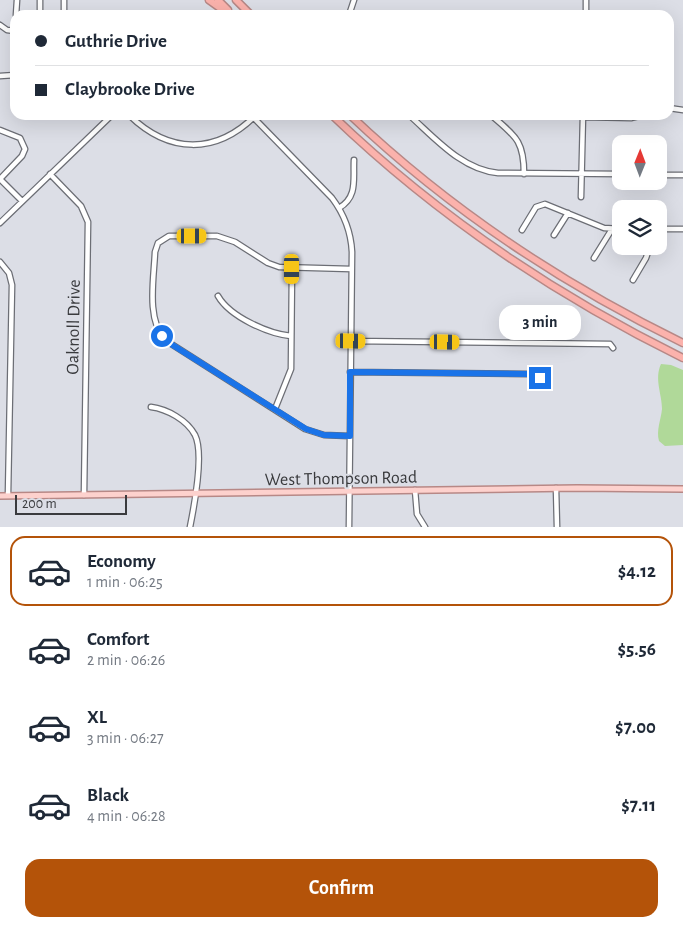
<!DOCTYPE html>
<meta charset="utf-8">
<style>
:root{--surface:#fff;--page:#f2f2f3;--text:#1f2937;--muted:#747a83;--line:#e0e1e3;--accent:#b45309}
body{margin:0;font-family:"Alegreya Sans",sans-serif;background:var(--page);color:var(--text);height:100vh;display:flex;flex-direction:column;font-size:19px;white-space:nowrap}
*{box-sizing:border-box;margin:0}
p{font-size:16px;color:var(--muted)}
.icon{flex:none;width:28px;height:28px;fill:none;stroke:currentColor;stroke-width:2;stroke-linecap:round;stroke-linejoin:round}
.map{position:relative;height:527px;overflow:hidden}
.sheet{display:flex;flex-direction:column;background:var(--surface);flex:1}
.sheet>*{flex:none}
.banner{position:absolute;left:10px;top:10px;width:664px;height:110px;border-radius:15px;box-shadow:0 5px 20px #0002;display:grid;align-content:center;height:110px;padding:0 25px;background:var(--surface)}
.needle{width:32px;rotate:1deg}
.fabs{position:absolute;left:612px;top:135px;display:grid;gap:10px}
.fabs a{display:grid;place-items:center;width:55px;height:55px;border-radius:10px;background:var(--surface);box-shadow:0 5px 20px #0002;font-size:25px}
.scale{position:absolute;left:15px;bottom:12px;width:112px;box-sizing:border-box;padding-left:5px;border:2px solid #3a3b3e;border-top:0;font-size:14px;line-height:18px;white-space:nowrap;color:#3a3b3e;-webkit-text-stroke:4px #dcdee6;paint-order:stroke}
.end{position:absolute;width:22px;height:22px;margin:-11px;border:6px solid #1a73e8;background:#fff;box-shadow:0 0 0 2px #fff}
.from{border-radius:50%}
.bubble{position:absolute;height:35px;border-radius:15px;background:var(--surface);box-shadow:0 5px 20px #0002;font-size:16px;font-weight:700;line-height:35px;text-align:center}
.car{position:absolute;width:15px;height:30px;margin:-15px -8px;border-radius:6px;box-shadow:0 0 4px 1px #0007;background:linear-gradient(#f5c518 24%,#345 0 40%,#f5c518 0 76%,#345 0 86%,#f5c518 0)}
.banner b{display:flex;align-items:center;gap:18px;height:48px;font-size:19px}
.banner b+b{border-top:1px solid var(--line)}
.banner i{width:12px;height:12px;background:var(--text)}
ul{padding:9px 0 0;list-style:none}
li{display:flex;align-items:center;gap:15px;height:70px;margin:0 10px 8px;padding:0 15px;border:2px solid transparent;border-radius:15px}
li div{flex:1}
li b{display:block;font-size:19px}
li em{font-style:normal;font-weight:700}
li.current{border-color:var(--accent)}
li>.icon{width:45px;height:45px;stroke-width:1.5}
.primary-button{display:flex;gap:10px;margin-top:auto;padding:10px 25px}
.primary-button a{flex:1;height:58px;border-radius:15px;background:var(--accent);color:#fff;font-size:20px;font-weight:700;line-height:58px;text-align:center}
.map>svg:first-child{display:block}
</style>
<div class="map">
<svg width="683" height="527" viewBox="0 0 683 527">
<rect width="100%" height="100%" fill="#dcdee6"/>
<path fill="#b0d999" d="M661,364L671,365L683,370V445L665,446L659,441C656,430 661,420 662,409C662,394 654,379 661,364Z"/>
<g fill="none" stroke-linecap="round" stroke-linejoin="round">
<defs>
<path id="minor" d="M64,0V15
M16,15L17,0
M40,15V0
M349,15L354,0
M586,15V0
M0,25L7,30L15,31
M0,76L15,75
M669,108L683,110
M129,115C169,154 216,155 256,115
M409,115C435,138 462,170 498,173L621,174
M491,115C515,136 524,140 524,174
M583,117L631,118L643,115
M254,118L332,198C344,214 351,232 352,252L349,527
M0,130L20,138L25,149L22,156L0,179
M50,174L81,206L88,222L84,495
M659,175H683
M0,179L22,201
M581,197L583,115
M339,208C358,197 353,179 354,160
M0,223L112,115
M659,229H683
M522,230L536,207L545,204L604,228L621,229
M554,235L568,213
M594,258L612,229
M0,262L9,273L12,285L8,495
M633,280L646,258L650,246
M218,296C230,317 269,334 291,336
M351,341L610,344L613,348
M350,372L528,374L540,378
M151,407C167,409 187,420 195,435C204,453 194,507 190,527
M275,409L291,369L292,269
M349,436L324,435L305,429L165,340C146,319 154,278 155,252L158,243L169,236H217L235,242L268,263L279,267L351,269
M556,488L557,527
M415,490L417,514L425,527"/>
<path id="major" d="M0,496L577,488L683,489"/>
<path id="highway" d="M209,0L230,15
M218,0L228,10
M236,0L251,15
M332,115C435,214 555,295 683,358
M350,115C448,208 562,284 683,343"/>
</defs>
<use href="#minor" stroke="#6c6e75" stroke-width="7"/>
<use href="#major" stroke="#b78886" stroke-width="8"/>
<use href="#highway" stroke="#b78886" stroke-width="9"/>
<use href="#minor" stroke="#fff" stroke-width="4.5"/>
<use href="#major" stroke="#fdd1cd" stroke-width="5"/>
<use href="#highway" stroke="#fbb2ac" stroke-width="6"/>
</g>
<g fill="none" stroke-linecap="round" stroke-linejoin="round">
<path stroke="#1a73e8" stroke-width="6" d="M162,336L171,344L306,429L324,435L350,436V372L528,374L540,378"/>
</g>
<g text-anchor="middle" stroke-width="4" stroke-linejoin="round" paint-order="stroke">
<g font-size="18" fill="#3a3b3e" stroke="#dcdee6">
<text transform="translate(73 327) rotate(-89)" y="6">Oaknoll Drive</text>
<text transform="translate(341 478) rotate(-1)" y="6">West Thompson Road</text>
</g>
</g>
</svg>
<div class="fabs">
<a><svg class="needle" viewBox="-14 -14 28 28"><path d="M0-13l5 13h-10z" fill="#e53935"/><path d="M0 13l5-13h-10z" fill="#747a83"/></svg></a>
<a><svg class="icon" aria-label="layers" viewBox="0 0 24 24"><path d="M12 4l9 5-9 5-9-5zM3 14l9 5 9-5"/></svg></a>
</div>
<div class="scale">200 m</div>
<i class="end from" style="left:162px;top:336px"></i>
<i class="end" style="left:540px;top:378px"></i>
<div class="bubble" style="left:499px;top:305px;width:82px">3 min</div>
<i class="car" style="left:192px;top:236px;rotate:90deg"></i>
<i class="car" style="left:292px;top:269px;rotate:180deg"></i>
<i class="car" style="left:351px;top:341px;rotate:91deg"></i>
<i class="car" style="left:445px;top:342px;rotate:91deg"></i>
<div class="banner">
<b><i class="from"></i>Guthrie Drive</b>
<b><i></i>Claybrooke Drive</b>
</div>
</div>
<section class="sheet">
<ul>
<li class="current"><svg class="icon" aria-label="car" viewBox="0 0 24 24"><path d="M5 17H2v-5l4-1 3-4h7l3 4 3 1v5h-3M9 17h6M6 11h13"/><circle cx="7" cy="17" r="2"/><circle cx="17" cy="17" r="2"/></svg><div><b>Economy</b><p>1 min · 06:25</p></div><em>$4.12</em></li>
<li><svg class="icon" aria-label="car" viewBox="0 0 24 24"><path d="M5 17H2v-5l4-1 3-4h7l3 4 3 1v5h-3M9 17h6M6 11h13"/><circle cx="7" cy="17" r="2"/><circle cx="17" cy="17" r="2"/></svg><div><b>Comfort</b><p>2 min · 06:26</p></div><em>$5.56</em></li>
<li><svg class="icon" aria-label="car" viewBox="0 0 24 24"><path d="M5 17H2v-5l4-1 3-4h7l3 4 3 1v5h-3M9 17h6M6 11h13"/><circle cx="7" cy="17" r="2"/><circle cx="17" cy="17" r="2"/></svg><div><b>XL</b><p>3 min · 06:27</p></div><em>$7.00</em></li>
<li><svg class="icon" aria-label="car" viewBox="0 0 24 24"><path d="M5 17H2v-5l4-1 3-4h7l3 4 3 1v5h-3M9 17h6M6 11h13"/><circle cx="7" cy="17" r="2"/><circle cx="17" cy="17" r="2"/></svg><div><b>Black</b><p>4 min · 06:28</p></div><em>$7.11</em></li>
</ul>
<div class="primary-button"><a>Confirm</a></div>
</section>
